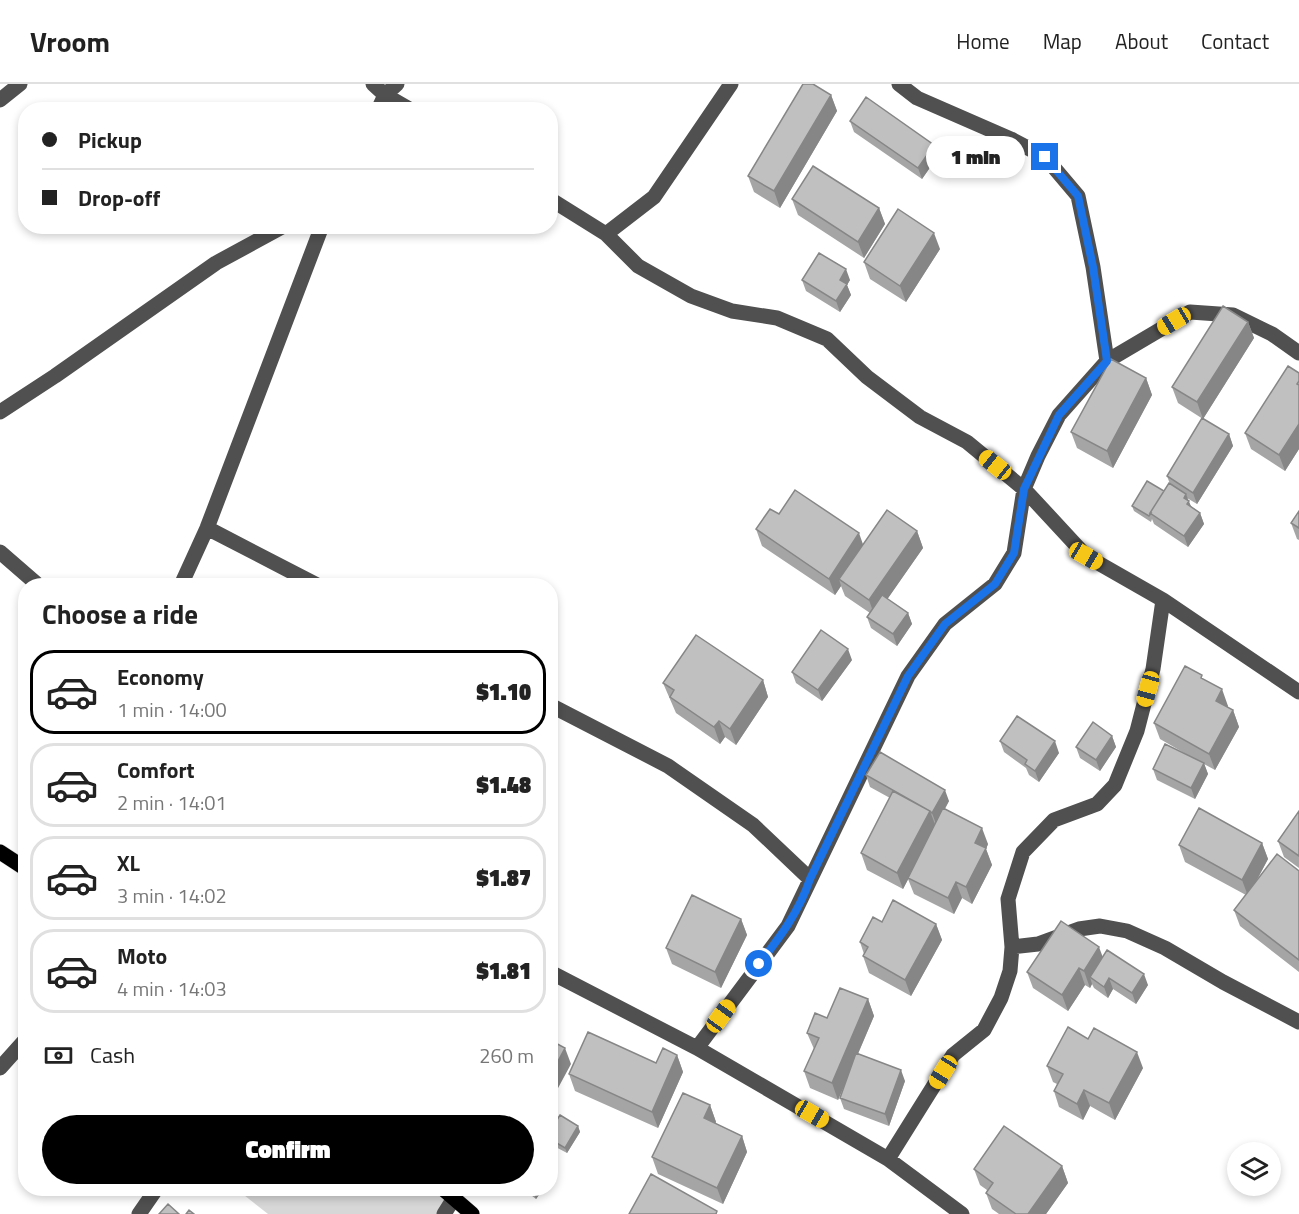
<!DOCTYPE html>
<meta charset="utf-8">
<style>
:root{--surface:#fff;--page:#f2f2f2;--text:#222;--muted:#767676;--line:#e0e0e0;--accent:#000}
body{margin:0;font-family:"Titillium Web",sans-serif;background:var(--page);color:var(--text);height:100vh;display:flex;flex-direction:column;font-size:22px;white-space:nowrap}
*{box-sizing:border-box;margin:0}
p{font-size:20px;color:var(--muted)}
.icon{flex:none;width:33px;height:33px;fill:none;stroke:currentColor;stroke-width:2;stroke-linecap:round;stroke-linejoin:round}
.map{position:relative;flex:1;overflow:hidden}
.sheet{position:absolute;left:18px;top:494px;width:540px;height:618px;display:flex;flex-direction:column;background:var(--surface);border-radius:24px;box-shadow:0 3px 9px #0003}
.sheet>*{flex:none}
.banner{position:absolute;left:18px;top:18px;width:540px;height:132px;border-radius:24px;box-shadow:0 3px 9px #0003;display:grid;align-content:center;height:132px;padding:0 24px;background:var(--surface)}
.controls{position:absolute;left:1227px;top:1058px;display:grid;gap:12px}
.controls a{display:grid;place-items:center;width:54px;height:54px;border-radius:50%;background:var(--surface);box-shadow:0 3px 9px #0003;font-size:30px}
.end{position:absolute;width:27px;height:27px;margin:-14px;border:8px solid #1a73e8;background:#fff;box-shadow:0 0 0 3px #fff}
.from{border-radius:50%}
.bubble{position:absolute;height:42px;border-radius:21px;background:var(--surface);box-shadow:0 3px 9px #0003;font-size:20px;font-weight:800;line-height:42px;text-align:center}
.car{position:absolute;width:18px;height:36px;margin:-18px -9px;border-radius:8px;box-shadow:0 0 4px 2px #0007;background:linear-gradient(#f5c518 24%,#345 0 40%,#f5c518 0 76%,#345 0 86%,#f5c518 0)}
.banner b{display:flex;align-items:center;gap:21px;height:57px;font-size:22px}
.banner b+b{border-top:2px solid var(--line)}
.banner i{width:15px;height:15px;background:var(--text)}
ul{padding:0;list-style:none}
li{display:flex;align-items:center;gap:18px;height:84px;margin:0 12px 9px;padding:0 12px;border:3px solid var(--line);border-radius:24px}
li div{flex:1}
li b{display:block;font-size:22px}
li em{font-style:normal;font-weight:800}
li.on{border-color:var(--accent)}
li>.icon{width:54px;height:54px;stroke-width:1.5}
h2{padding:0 24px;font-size:27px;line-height:72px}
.pay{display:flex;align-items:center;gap:15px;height:66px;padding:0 24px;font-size:22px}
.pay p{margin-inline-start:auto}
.action{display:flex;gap:12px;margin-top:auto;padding:12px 24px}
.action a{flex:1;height:69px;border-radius:36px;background:var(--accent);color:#fff;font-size:24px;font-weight:800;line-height:69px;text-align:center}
header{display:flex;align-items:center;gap:36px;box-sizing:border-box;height:84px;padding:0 30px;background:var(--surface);border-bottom:2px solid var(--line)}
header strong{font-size:28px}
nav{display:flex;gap:33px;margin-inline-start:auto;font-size:21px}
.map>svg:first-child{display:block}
</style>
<header>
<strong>Vroom</strong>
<nav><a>Home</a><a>Map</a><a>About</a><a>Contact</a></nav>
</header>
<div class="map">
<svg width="1299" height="1130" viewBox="0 0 1299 1130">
<rect width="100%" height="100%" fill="#fff"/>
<path fill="#d7d7d7" d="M235,1104H435L448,1115L439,1130H268Z"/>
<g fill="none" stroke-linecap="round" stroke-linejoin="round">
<defs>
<path id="major" d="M0,768L26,785
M442,1104L472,1130"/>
</defs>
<use href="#major" stroke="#dbdbdb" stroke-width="16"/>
<path stroke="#505050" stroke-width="15" d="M373,0L385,11L411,26
M0,16L20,0
M378,26L385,11L397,0
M550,115L606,150L638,182L691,212L732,227L777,234L827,255L867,293L920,333L967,358L1024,405L1086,472L1163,516L1299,608
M606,150L654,113L731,0
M1107,277L1190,228L1233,231L1272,250L1299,269
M0,328L55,292L216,179L284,142
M207,444L317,501
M0,468L38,501
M181,501L207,444L322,142
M550,621L668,682L753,741L810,795
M1012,863L1038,860L1079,845L1100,842L1127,847L1165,864L1223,898L1299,938
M550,888L697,964L888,1075L962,1130
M697,964L788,842L908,592L945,540L995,500L1014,469L1024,405L1038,372L1059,331L1107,277L1093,183L1078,112L1045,73L1011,55L917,14L899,0
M0,984L26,955
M888,1075L953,971L984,946L1001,914L1010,887L1012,863L1008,815L1023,768L1054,736L1097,720L1115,701L1137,647L1153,585L1163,516
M139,1130L157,1104
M444,1130L454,1114"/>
<use href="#major" stroke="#000" stroke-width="15"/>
</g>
<path fill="#a5a5a5" d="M831,11L837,27L780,124L754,108L748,92Z
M850,37L938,72L922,95L854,48Z
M792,115L879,124L885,140L864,174L798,131Z
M940,165L906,218L870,195L864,178Z
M802,196H850L847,201L851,211L840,228L806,207Z
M1248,238L1254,254L1203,335L1178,319L1172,303Z
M1299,289V365L1285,387L1251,365L1245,349Z
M1146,294L1152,311L1113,384L1077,364L1071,348Z
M1229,350L1233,362L1197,420L1187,414L1191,422L1200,429L1204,440L1188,463L1154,440L1152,435L1151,438L1134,427L1132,422L1164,407L1170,400L1167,392Z
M1299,427V456L1297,455L1291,439Z
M779,430L863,460L917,447L923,464L887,515L908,529L912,540L897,562L871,544L867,533L870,529L845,512L841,502L835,511L762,462L756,445Z
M852,576L822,617L796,599L792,588Z
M1204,595L1228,622L1227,623L1233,626L1239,643L1215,686L1204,680L1208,690L1195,715L1157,696L1153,685L1186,670L1160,655L1154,639Z
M763,596L768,613L736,661L725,653L720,660L676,629L663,599Z
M1112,652L1116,663L1100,687L1080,674L1076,663Z
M1000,657L1059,669L1039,698L1029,691L1026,684L1004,668Z
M866,691L949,717L945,725L988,760L986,765L992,781L972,820L962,814L954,830L914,810L908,795L903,805L867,786L861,769L890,714L870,703Z
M1299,727V784L1284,773L1278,757Z
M1262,759L1268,775L1257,796L1299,787V888L1240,842L1234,826L1246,811L1185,778L1179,761Z
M741,835L747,851L721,904L672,880L666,864Z
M882,838L936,840L942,856L911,912L869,889L863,872L864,870L860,858Z
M1103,873L1148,901L1136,920L1113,905L1108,914L1094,904L1092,900L1090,904L1085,901L1068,927L1033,904L1027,888Z
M868,915L874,932L858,970L905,997L889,1042L844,1025L840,1014L845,1000L838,1016L810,1004L804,987L814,965L807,949L827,934Z
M677,971L683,988L658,1044L575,1007L569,990L656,979Z
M1047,982L1143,984L1115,1036L1090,1022L1083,1036L1059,1023L1054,1007L1057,1000L1053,998Z
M710,1021L716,1038L715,1039L742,1052L747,1068L723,1120L658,1090L652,1073Z
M578,1042L580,1048L567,1069L550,1060V1047Z
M1062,1082L1068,1099L1046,1130H999L992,1125L986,1109L987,1106L980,1101L974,1085Z
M522,1104H544L536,1115Z"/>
<path fill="#868686" d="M831,11L837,27L780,124L774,107Z
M934,61L938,72L922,95L918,84Z
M879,124L885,140L864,174L858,158Z
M934,149L940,165L906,218L900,202Z
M846,185L850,196L847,201L851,211L840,228L836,217L840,196Z
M1248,238L1254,254L1203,335L1197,318Z
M1146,294L1152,311L1113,384L1107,367Z
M1299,340V365L1285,387L1279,371Z
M1229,350L1233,362L1197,420L1193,409Z
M1186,410L1193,428L1184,414Z
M1200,429L1204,440L1188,463L1184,452Z
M917,447L923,464L875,533L869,516Z
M859,449L865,466L839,495L841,502L835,511L829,495Z
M908,529L912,540L897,562L893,550Z
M848,565L852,576L822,617L818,606Z
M763,596L768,613L736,661L730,645Z
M1222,605L1228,622L1222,633L1216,617Z
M1233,626L1239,643L1215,686L1209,670Z
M719,637L725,653L720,660L714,643Z
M1112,652L1116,663L1100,687L1096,676Z
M1055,657L1059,669L1039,698L1035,687Z
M1204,679L1208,690L1195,715L1191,704Z
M945,706L949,717L936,740L932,729Z
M930,727L936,743L903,805L897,789Z
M982,744L988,760L986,765L992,781L972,820L966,803L975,759Z
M550,746L553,753L550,759Z
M1262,759L1268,775L1248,812L1242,796Z
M956,798L962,814L954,830L948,814Z
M741,835L747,851L721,904L715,888Z
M936,840L942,856L911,912L905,896Z
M1099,863L1105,879L1090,893L1092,900L1090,904L1084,887Z
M1079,884L1085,901L1068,927L1062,911Z
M1144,890L1148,901L1136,920L1132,909Z
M1109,894L1113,905L1108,914L1104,903Z
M868,915L874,932L838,1016L832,999Z
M565,964L571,980L550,1019V992Z
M1137,968L1143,984L1115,1036L1109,1019Z
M677,971L683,988L658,1044L652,1028Z
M901,986L905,997L889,1042L885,1030Z
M1084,1006L1090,1022L1083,1036L1077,1020Z
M710,1021L716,1038L709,1050L704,1034Z
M578,1042L580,1048L567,1069L565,1064Z
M742,1052L747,1068L723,1120L717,1104Z
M1062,1082L1068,1099L1046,1130H1028Z
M538,1104H544L536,1115L534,1109Z"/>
<path fill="#c0c0c0" stroke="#868686" stroke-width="1.5" d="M803,0H813L831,11L774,107L748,92Z
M866,13L934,61L918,84L850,37Z
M813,82L879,124L858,158L792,115Z
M898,125L934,149L900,202L864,178Z
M819,169L846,185L840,196L847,200L836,217L802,196Z
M1223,222L1248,238L1197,318L1172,303Z
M1111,275L1146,294L1107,367L1071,348Z
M1288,282L1299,289V297L1297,300L1299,301V340L1279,371L1245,349Z
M1202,334L1229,350L1193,409L1167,392Z
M1147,397L1164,407L1150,429H1151L1149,432L1132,422Z
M1169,399L1186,410L1184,414L1189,417L1187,420L1200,429L1184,452L1150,429Z
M795,406L859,449L829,495L756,445L770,425L779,430Z
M887,426L917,447L869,516L839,495Z
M1299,427V444L1291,439Z
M882,511L908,529L893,550L867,533Z
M821,546L848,565L818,606L792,588Z
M696,551L763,596L730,645L719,637L714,643L670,613L674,606L663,599Z
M1185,582L1202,591L1201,594L1222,605L1216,617L1233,626L1209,670L1154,639Z
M1017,632L1055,657L1035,687L1025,680L1027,676L1000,657Z
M1093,638L1112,652L1096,676L1076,663Z
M1165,660L1204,679L1191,704L1153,685Z
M880,668L945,706L932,729L930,727L866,691Z
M893,707L930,727L897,789L861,769Z
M943,724L982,744L975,759L986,764L966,803L956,798L948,814L908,794Z
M1199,724L1262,759L1242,796L1179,761Z
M1299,727V772L1278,757Z
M1277,770L1299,787V876L1234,826Z
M692,811L741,835L715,888L666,864Z
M893,816L936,840L905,896L863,872L868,863L860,858L873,833L882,838Z
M1061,837L1099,863L1084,887L1079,884L1062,911L1027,888Z
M1107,866L1144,890L1132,909L1109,894L1104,903L1090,893Z
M840,904L868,915L832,999L804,987L819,954L807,949L815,929L827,934Z
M1068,943L1088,955L1094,944L1137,968L1109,1019L1084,1006L1077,1020L1054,1007L1063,990L1047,982Z
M588,948L656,979L663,964L677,971L652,1028L569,990Z
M550,956L565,964L550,992Z
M856,969L901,986L885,1030L840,1014Z
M683,1009L710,1021L704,1034L742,1052L717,1104L652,1073Z
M560,1031L578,1042L565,1064L550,1055V1047Z
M1004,1042L1062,1082L1028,1130H1016L986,1109L993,1099L974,1085Z
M651,1090L717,1127L716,1130H629Z
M527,1104H538L534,1109Z
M168,1120L179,1130H159Z
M189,1126L194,1130H186Z"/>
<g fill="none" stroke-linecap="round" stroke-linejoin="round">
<path stroke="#1a73e8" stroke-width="8" d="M759,880C780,853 799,828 810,795L908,592L945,540L995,500L1014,469L1024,405L1059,331L1107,277L1093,183L1078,112L1045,73"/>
</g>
</svg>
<div class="controls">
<a><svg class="icon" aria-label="layers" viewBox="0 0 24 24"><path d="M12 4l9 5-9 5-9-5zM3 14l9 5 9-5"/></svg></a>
</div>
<i class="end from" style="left:759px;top:880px"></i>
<i class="end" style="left:1045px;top:73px"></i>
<div class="bubble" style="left:926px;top:52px;width:99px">1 min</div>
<i class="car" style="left:1174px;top:237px;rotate:239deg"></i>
<i class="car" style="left:995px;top:381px;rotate:309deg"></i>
<i class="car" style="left:1086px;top:472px;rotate:120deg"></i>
<i class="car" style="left:1148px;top:605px;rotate:195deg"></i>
<i class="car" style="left:721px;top:932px;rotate:36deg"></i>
<i class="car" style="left:943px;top:988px;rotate:212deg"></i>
<i class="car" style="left:812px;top:1030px;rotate:120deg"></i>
<div class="banner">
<b><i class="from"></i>Pickup</b>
<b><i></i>Drop-off</b>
</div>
<section class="sheet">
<h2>Choose a ride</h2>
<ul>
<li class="on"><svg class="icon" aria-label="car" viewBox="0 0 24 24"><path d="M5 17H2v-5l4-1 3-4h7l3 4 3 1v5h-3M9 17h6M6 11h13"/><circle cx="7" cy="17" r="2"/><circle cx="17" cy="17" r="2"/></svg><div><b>Economy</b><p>1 min · 14:00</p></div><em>$1.10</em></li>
<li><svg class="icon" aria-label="car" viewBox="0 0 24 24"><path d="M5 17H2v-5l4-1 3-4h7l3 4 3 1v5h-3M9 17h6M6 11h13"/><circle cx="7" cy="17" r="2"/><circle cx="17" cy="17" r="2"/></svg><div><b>Comfort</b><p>2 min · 14:01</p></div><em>$1.48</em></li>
<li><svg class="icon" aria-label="car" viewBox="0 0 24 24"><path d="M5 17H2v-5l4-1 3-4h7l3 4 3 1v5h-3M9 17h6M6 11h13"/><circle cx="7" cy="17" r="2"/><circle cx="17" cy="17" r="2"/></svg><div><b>XL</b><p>3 min · 14:02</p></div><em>$1.87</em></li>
<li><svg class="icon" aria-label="car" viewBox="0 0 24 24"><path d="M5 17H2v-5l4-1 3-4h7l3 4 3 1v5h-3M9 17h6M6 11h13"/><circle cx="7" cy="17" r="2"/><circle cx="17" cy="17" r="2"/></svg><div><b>Moto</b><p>4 min · 14:03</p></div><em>$1.81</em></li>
</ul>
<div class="pay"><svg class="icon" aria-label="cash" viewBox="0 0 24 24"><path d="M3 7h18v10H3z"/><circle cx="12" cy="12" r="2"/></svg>Cash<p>260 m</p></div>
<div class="action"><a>Confirm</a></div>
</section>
</div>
